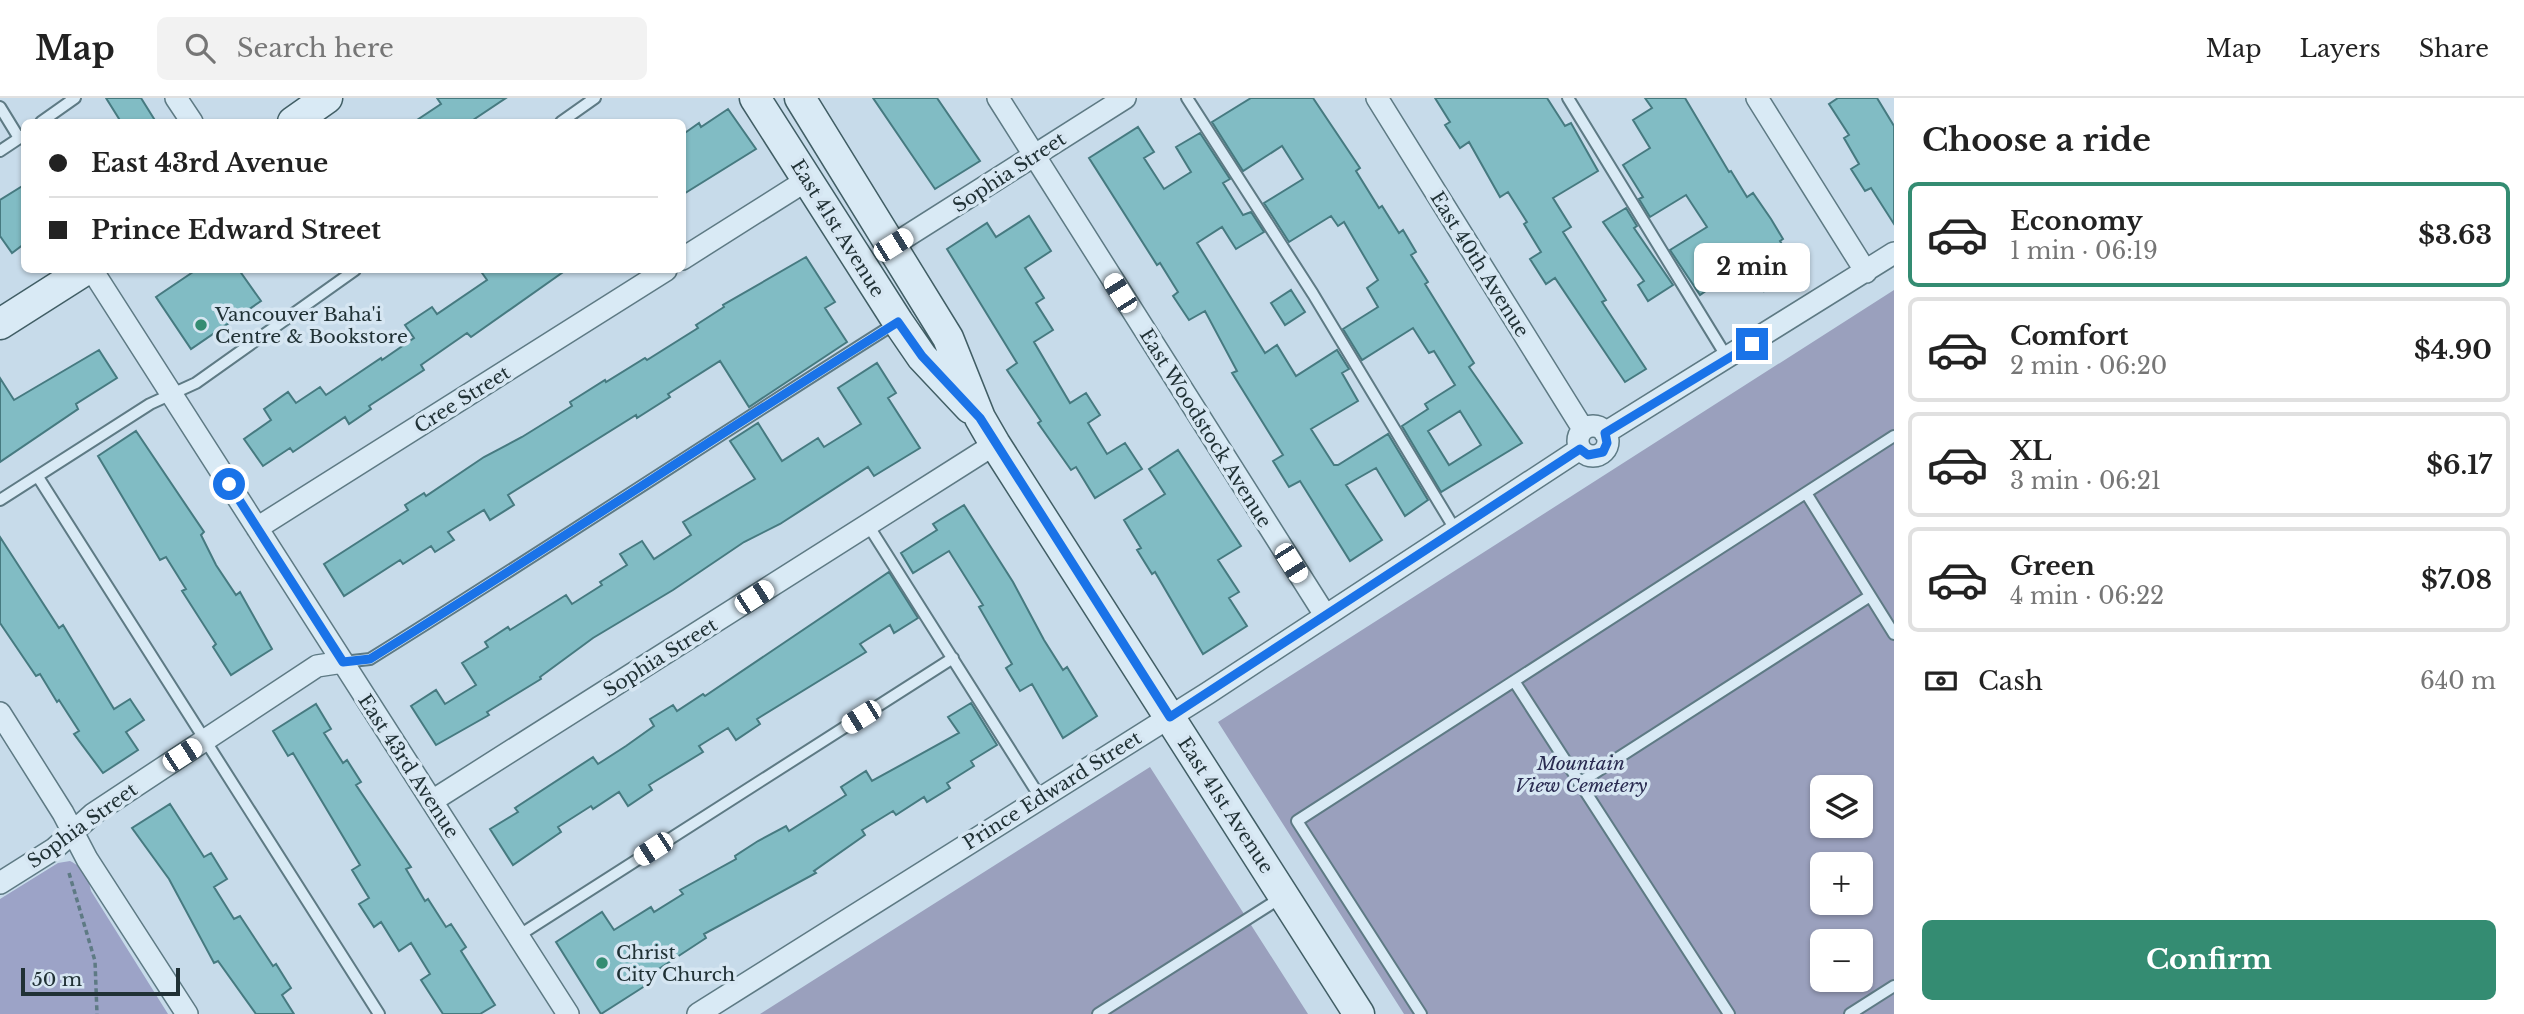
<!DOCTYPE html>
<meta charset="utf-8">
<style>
:root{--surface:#fff;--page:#f2f2f2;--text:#222;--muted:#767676;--line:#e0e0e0;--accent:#348c72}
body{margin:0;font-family:"Libre Baskerville",serif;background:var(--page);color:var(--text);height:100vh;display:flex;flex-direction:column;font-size:26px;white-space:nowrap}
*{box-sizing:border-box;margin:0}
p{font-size:23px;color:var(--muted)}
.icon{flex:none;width:38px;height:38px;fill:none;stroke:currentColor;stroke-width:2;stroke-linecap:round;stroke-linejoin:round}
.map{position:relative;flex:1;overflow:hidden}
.details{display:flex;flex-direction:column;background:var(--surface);width:630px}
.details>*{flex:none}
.banner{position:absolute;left:21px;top:21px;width:665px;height:154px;border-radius:10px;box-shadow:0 2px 5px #0004;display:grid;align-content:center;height:154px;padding:0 28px;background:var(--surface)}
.tools{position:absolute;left:1810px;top:677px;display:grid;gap:14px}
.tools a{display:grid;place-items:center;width:63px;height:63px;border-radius:10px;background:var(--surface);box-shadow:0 2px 5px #0004;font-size:35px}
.scale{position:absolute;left:21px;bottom:18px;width:159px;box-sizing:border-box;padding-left:7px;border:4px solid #203135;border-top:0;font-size:19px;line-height:24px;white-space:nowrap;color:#203135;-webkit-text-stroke:5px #d6e6f2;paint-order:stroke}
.end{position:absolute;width:32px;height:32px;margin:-16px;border:9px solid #1a73e8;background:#fff;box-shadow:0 0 0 4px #fff}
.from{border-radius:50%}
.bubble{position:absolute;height:49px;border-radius:10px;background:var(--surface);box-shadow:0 2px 5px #0004;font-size:23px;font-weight:800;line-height:49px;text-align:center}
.car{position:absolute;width:21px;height:42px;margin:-21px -10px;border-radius:9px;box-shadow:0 0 5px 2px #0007;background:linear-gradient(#fff 24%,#345 0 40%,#fff 0 76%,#345 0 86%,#fff 0)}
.banner b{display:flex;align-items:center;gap:24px;height:66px;font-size:26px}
.banner b+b{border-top:2px solid var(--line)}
.banner i{width:18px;height:18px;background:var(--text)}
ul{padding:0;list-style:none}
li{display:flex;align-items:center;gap:21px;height:105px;margin:0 14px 10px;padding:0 14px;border:4px solid var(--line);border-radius:10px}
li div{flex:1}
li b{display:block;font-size:26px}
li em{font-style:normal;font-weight:800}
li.current{border-color:var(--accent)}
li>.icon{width:63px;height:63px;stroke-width:1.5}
h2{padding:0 28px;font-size:32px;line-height:84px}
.pay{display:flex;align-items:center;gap:18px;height:77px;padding:0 28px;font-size:26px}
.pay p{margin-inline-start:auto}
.action{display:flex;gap:14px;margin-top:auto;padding:14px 28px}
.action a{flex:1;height:80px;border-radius:10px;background:var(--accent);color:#fff;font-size:28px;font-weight:800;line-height:80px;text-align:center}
header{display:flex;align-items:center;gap:42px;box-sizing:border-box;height:98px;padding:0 35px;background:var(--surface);border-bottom:2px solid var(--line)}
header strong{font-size:33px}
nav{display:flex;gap:38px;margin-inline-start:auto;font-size:24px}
.search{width:490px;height:63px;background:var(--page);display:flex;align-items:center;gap:18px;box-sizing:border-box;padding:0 24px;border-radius:10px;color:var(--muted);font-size:26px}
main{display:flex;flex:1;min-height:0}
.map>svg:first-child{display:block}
</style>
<header>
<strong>Map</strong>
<div class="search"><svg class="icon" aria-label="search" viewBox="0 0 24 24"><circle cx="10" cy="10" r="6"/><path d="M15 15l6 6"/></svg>Search here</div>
<nav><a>Map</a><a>Layers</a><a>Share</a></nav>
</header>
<main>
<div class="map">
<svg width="1894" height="916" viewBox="0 0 1894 916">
<rect width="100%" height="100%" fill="#c7dbea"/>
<path fill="#9ca3c7" d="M70,763C84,770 88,778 91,793L168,916H0V801L58,765Z"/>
<path fill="#9aa0bd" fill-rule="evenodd" d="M1894,192V916H1404L1218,624ZM1822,690H1860V728H1822ZM1822,766H1860V805H1822ZM1822,844H1860V882H1822Z
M1150,669L1308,916H760Z"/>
<path fill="#81bcc4" stroke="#467a80" stroke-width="2" fill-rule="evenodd" d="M106,0H141L156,24H121Z
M437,0H506L470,24H414L441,6Z
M873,0H937L980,63L935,91Z
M1251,0H1313L1360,70L1356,73L1379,110L1382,108L1399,135L1403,132L1416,154L1411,157L1428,184L1425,186L1474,265L1469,269L1522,345L1441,394L1402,328L1428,311L1425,306L1455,287L1434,253L1429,255L1413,230L1362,262L1343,231L1378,209L1367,190L1378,182L1344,124L1338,128L1331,118L1289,144L1264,105L1303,81L1282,48L1243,73L1212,24ZM1460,313L1481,347L1449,367L1428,333Z
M1435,0H1547L1565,28L1571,25L1598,73L1553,100L1571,129L1563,134L1606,202L1602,204L1646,271L1625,284L1555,180L1546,186L1530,161L1541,154L1524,126L1527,124L1508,94L1500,99L1469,44L1460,50L1445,27L1450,24Z
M1645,0H1685L1729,74L1731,73L1747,99L1753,95L1771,121L1783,141L1780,143L1798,172L1764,193L1746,164L1700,197L1670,152L1707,129L1686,97L1650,119L1639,101L1643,99L1623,67L1650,50L1633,22L1652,10Z
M1838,0H1877L1894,28V126L1871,90L1865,93L1851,71L1859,66L1844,40L1849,37L1829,6Z
M728,11L756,51L682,97V37L699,25L701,29Z
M1138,29L1154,54L1144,60L1164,91L1191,74L1176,49L1200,35L1230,81L1223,85L1243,117L1251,114L1264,134L1236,151L1222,129L1197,145L1265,255L1277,247L1296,278L1337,252L1349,271L1342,275L1358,303L1311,331L1334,367H1338L1388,336L1428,402L1405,418L1376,370L1346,387L1382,442L1350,463L1300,383L1289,389L1273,363L1283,357L1232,275L1237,273L1205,213L1189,222L1173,198L1178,194L1160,165L1157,167L1089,60Z
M24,87V146L12,155L0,138V102Z
M1626,110L1637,128L1634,130L1673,187L1648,203L1638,187L1644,183L1603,124Z
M1029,118L1051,153L1025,170L1044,200L1036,205L1053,232L1034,244L1070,305L1086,295L1100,317L1088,325L1107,356L1125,345L1142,371L1095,400L1076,369L1071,372L1038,325L1041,323L1007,272L1017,265L947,151L987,125L996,139Z
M806,159L835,204L825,210L847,244L749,309L720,263L668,296L670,299L637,320L636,317L508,397L514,407L490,422L484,412L448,434L454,442L435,454L431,448L403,466L400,462L344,498L324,466L408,412L405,407L424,395L426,398L484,359L522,339L572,308L570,304L605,282L606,284L645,260L647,262L698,230L696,227L724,209L723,207Z
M196,172H239L261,203L191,251L156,199Z
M480,172H566L471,239L467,235L421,267L424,272L369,308L371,311L349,326L345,319L293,354L290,350L263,368L244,341L271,322L264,311L288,294L296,305L320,289L326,297L381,260L382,262L414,240L405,227L432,209L437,216L487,182Z
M1291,192L1305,214L1285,227L1271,205Z
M99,252L117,280L76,306L78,311L0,364V280L14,302Z
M877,265L896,295L888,300L920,350L874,378L868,369L780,426L744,444L673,492L593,540L540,579L541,581L487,614L489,617L436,647L411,608L436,592L445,606L476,587L462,565L488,549L485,544L508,529L510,532L566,497L572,506L602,487L600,484L627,467L620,456L642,443L654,461L691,437L683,424L755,381L730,343L758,325L782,363L818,340L824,349L861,326L838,290Z
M136,333L204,434L201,437L216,467L236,497L240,494L272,551L231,577L213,549L216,546L182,493L186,491L166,459L160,462L98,358Z
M1178,352L1241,448L1218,462L1239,494L1229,500L1247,528L1203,556L1155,474L1152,476L1137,452L1141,450L1124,422L1165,396L1149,371Z
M964,407L1013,484L1044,542L1063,572L1067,569L1097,618L1063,640L1032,586L1020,593L1006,570L1012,566L979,509L983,507L949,453L913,475L901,455L937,432L933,426Z
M0,439L59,530L63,527L114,611L130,601L144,622L126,634L138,652L103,675L74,636L79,633L59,602L57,604L40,576L36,578L0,525Z
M889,474L918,520L894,535L890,527L860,546L866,554L757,621L760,626L736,642L728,630L699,648L703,654L649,687L652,692L628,708L619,694L593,711L591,708L558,729L561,734L513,767L490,731L518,714L515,710L593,659L598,666L626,648L654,628L650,621L673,607L677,613L703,596L705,598Z
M971,605L997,647L971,663L974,668L947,685L950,690L927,704L924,699L896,717L893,713L862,732L865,737L814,773L816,775L704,836L706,840L645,880L648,886L601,916L556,844L602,814L614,832L651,809L654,814L683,796L680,792L736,761L735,758L758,743L786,728L789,733L846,697L841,689L866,673L872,683L959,635L948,619Z
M316,606L331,631L324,635L343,665L347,662L361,684L356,687L411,769L406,771L425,803L428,801L446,829L451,826L466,849L461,853L495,907L480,916H443L421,882L430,876L411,845L399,853L381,824L374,829L359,806L369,800L352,772L360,767L293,655L288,658L273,633Z
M170,706L204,759L211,755L227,781L214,789L234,821L240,818L273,868L276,866L291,890L282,897L294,916H256L218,863L214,865L169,781L132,730Z"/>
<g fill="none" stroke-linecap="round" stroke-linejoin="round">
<defs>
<path id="lane" d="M1187,0L1313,196L1456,433
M1568,0L1728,261
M0,9L19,40
M41,24L75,0
M561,24L595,0
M0,53L24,37
M38,379L379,916
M1806,395L1894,536
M0,402L150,306L196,285L355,172
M868,427L1040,699
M343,564L370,561C547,451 720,336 896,225
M1514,583L1729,916
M1579,685L1870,498
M518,838L953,560
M1098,916L1282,799
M1421,916L1297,723L1894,338
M1850,916L1894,888"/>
<path id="street" d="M176,0L192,24
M998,0L1325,517
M1377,0L1583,331
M1757,0L1866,174
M893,147L1125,0
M682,161L807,82
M92,172L568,916
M1578 343a15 15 0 1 1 30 0a15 15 0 1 1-30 0Z
M1605,335L1894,155
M257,430L666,172
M0,615L63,715L87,761L187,916
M432,703L995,346
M0,785L54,751L93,716L317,568L343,564
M698,916L1208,595L1580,351"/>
<path id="secondary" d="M755,0L898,224L922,259L970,310
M800,0L948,240L980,320L995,346L1359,916
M293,24L327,0
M0,226L85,172"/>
</defs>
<use href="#lane" stroke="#5e7a84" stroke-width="14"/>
<use href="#street" stroke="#5e7a84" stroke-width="24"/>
<use href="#secondary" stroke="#415e65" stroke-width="33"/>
<path stroke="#5e7a84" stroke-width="3.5" stroke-dasharray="5 3.5" stroke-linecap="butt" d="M69,775L95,863L97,916"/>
<use href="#lane" stroke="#d9eaf5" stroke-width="10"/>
<use href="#street" stroke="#d9eaf5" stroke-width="21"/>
<use href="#secondary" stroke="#d9eaf5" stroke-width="30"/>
</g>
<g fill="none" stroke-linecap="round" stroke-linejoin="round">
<path stroke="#1a73e8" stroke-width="9" d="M229,386L343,564L370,561C547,451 721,335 898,224L922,258L980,320L1170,619L1580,351L1588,357L1603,354L1607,345L1605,335L1752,246"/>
</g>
<g fill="#348c72" stroke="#d6e6f2" stroke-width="2.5">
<circle cx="201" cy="227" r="7"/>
<circle cx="602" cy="865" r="7"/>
</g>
<g text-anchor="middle" stroke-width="7" stroke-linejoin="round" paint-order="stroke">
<g font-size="19" fill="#203135" stroke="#d6e6f2">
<text transform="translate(1009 74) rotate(-33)" y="7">Sophia Street</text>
<text transform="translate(838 130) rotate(58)" y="7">East 41st Avenue</text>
<text transform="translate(1480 166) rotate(58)" y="7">East 40th Avenue</text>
<text transform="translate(462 301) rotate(-32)" y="7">Cree Street</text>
<text transform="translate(1206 330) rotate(58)" y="7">East Woodstock Avenue</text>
<text transform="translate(660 559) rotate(-32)" y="7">Sophia Street</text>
<text transform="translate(409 668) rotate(57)" y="7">East 43rd Avenue</text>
<text transform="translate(1052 692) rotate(-32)" y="7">Prince Edward Street</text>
<text transform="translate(1226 707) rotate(57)" y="7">East 41st Avenue</text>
<text transform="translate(82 727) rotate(-36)" y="7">Sophia Street</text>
</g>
<g font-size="19" fill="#203135" stroke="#d6e6f2" text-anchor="start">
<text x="215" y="223">Vancouver Baha'i<tspan x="215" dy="22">Centre &amp; Bookstore</tspan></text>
<text x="616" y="861">Christ<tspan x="616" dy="22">City Church</tspan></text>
</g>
<g font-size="19" font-style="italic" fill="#292a50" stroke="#d6e6f2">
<text x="1581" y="672">Mountain<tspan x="1581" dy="22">View Cemetery</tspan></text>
</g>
</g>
</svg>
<div class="tools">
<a><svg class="icon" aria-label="layers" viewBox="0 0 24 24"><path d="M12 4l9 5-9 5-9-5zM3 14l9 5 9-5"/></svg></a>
<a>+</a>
<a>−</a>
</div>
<div class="scale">50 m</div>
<i class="end from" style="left:229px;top:386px"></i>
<i class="end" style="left:1752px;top:246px"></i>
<div class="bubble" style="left:1694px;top:145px;width:116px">2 min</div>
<i class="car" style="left:893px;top:147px;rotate:58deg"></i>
<i class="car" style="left:1120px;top:195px;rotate:328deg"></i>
<i class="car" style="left:1291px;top:465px;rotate:148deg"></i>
<i class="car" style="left:754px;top:499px;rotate:57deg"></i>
<i class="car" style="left:861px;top:619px;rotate:238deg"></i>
<i class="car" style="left:182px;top:657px;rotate:57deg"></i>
<i class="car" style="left:653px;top:751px;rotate:237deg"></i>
<div class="banner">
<b><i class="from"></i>East 43rd Avenue</b>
<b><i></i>Prince Edward Street</b>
</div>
</div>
<section class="details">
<h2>Choose a ride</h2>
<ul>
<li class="current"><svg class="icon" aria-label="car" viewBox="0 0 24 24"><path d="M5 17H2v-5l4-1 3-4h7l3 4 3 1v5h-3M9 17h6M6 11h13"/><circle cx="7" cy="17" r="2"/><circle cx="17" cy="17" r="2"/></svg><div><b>Economy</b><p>1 min · 06:19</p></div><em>$3.63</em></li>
<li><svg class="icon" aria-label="car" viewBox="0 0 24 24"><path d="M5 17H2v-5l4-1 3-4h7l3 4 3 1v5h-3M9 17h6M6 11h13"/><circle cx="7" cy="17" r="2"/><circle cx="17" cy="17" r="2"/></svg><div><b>Comfort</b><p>2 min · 06:20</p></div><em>$4.90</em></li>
<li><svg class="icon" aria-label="car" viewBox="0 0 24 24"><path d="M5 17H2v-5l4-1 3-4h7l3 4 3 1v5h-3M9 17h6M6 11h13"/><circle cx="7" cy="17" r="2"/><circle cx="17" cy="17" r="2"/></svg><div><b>XL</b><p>3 min · 06:21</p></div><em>$6.17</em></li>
<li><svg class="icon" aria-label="car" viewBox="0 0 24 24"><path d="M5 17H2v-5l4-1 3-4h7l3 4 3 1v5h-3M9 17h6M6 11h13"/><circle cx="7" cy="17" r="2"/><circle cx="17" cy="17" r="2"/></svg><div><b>Green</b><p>4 min · 06:22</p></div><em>$7.08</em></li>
</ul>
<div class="pay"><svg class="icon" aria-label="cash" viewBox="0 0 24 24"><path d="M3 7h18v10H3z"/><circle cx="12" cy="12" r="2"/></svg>Cash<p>640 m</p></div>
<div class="action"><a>Confirm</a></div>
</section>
</main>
